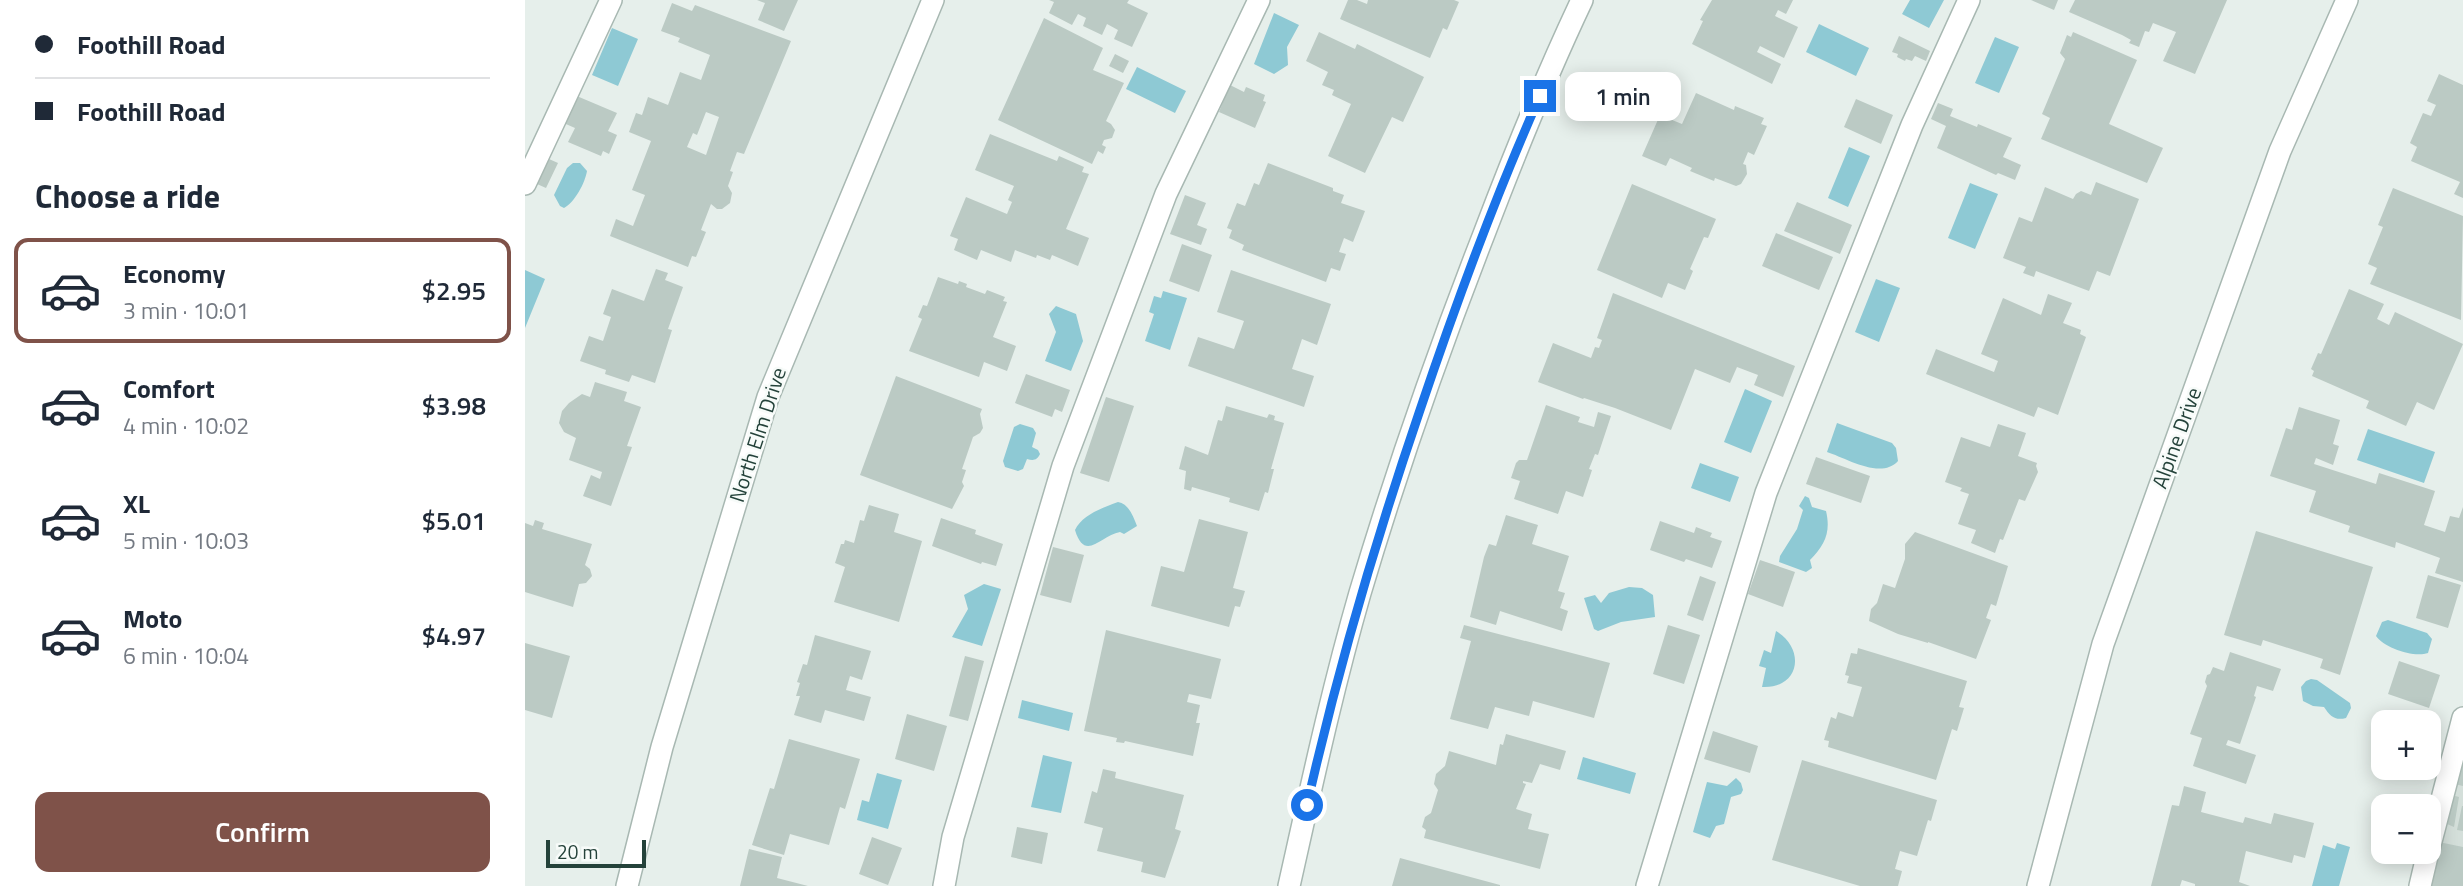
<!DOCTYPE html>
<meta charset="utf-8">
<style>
:root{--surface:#fff;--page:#f2f2f3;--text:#1f2937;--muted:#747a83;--line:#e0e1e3;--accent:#7f5249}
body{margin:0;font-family:"Titillium Web",sans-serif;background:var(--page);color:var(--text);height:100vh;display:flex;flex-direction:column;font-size:26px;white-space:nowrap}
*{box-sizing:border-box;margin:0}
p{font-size:23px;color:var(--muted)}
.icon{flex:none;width:38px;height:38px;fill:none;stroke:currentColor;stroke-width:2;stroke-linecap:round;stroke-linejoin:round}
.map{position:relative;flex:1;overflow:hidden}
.details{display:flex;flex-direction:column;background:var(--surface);width:525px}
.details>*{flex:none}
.guide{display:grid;align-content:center;height:154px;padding:0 35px;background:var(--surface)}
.fabs{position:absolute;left:1846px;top:710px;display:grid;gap:14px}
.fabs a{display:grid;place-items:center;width:70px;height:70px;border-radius:14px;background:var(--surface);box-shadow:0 4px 18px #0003;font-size:35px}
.scale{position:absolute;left:21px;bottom:18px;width:100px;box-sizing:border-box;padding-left:7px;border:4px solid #24423a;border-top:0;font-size:19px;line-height:24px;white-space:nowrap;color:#24423a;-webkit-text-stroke:5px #f7fbf9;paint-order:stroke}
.end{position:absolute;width:32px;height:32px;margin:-16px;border:9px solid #1a73e8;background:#fff;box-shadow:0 0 0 4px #fff}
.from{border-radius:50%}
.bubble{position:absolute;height:49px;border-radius:14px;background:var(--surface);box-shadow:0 4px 18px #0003;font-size:23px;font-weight:600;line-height:49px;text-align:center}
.guide b{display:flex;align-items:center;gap:24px;height:66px;font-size:26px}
.guide b+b{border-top:2px solid var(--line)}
.guide i{width:18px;height:18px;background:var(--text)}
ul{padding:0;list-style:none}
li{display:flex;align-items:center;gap:21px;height:105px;margin:0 14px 10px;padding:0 21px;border:4px solid transparent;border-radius:14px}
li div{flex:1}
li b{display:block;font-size:26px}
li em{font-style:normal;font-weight:600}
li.active{border-color:var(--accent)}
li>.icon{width:63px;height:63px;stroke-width:1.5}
h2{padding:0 35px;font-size:32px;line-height:84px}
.action{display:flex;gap:14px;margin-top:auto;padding:14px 35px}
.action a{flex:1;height:80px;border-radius:14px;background:var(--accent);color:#fff;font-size:28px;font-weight:600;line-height:80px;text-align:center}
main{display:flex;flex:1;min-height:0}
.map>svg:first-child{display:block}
</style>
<main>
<section class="details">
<div class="guide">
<b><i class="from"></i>Foothill Road</b>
<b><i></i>Foothill Road</b>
</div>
<h2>Choose a ride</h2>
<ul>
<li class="active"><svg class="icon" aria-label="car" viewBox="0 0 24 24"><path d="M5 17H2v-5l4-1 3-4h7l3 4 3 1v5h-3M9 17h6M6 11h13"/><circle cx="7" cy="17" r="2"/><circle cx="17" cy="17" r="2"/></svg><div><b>Economy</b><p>3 min · 10:01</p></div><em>$2.95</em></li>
<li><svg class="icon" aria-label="car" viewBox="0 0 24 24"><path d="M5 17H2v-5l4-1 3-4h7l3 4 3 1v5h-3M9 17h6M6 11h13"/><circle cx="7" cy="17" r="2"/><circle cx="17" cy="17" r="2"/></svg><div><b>Comfort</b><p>4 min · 10:02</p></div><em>$3.98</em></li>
<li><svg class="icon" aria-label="car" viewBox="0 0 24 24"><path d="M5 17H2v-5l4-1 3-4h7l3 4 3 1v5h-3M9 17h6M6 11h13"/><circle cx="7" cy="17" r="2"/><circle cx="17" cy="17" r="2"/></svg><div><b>XL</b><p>5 min · 10:03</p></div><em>$5.01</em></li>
<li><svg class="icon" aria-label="car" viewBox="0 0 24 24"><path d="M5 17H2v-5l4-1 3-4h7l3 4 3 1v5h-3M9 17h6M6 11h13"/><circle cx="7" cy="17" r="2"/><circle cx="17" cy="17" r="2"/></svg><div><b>Moto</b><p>6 min · 10:04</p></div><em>$4.97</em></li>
</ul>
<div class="action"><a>Confirm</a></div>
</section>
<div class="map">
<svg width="1938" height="886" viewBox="0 0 1938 886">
<rect width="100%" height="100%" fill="#e6efeb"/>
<path fill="#d4dfda" d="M1938,750V886L1905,882Z"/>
<path fill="#8ec9d4" d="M1385,0H1419L1404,28L1377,14Z
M749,13L774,25L762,47L763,65L749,74L729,64Z
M1294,24L1344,48L1331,76L1281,52Z
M87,28L113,39L93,86L67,75Z
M1470,37L1494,47L1474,93L1450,83Z
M612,67L661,91L650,113L601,89Z
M1324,147L1345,156L1323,207L1303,198Z
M48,163H55L62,171C60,183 50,202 39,208L35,206L29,195L42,168Z
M1445,183L1473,194L1450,249L1423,238Z
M0,270L20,279L0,328Z
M1351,279L1375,288L1354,342L1330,332Z
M638,291L662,298L645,350L620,341L629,314L624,312L629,296L636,298Z
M531,306L551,314L558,341L546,371L520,361L531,332L524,314Z
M1220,389L1247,401L1226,453L1199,442Z
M1312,423L1367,443L1371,448L1373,461C1356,480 1321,458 1302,452Z
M495,424L508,428L511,433L507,447L513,450L515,454C512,460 509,461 502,459L498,469L493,471L480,467L478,461L489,427Z
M1843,429L1910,452L1899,483L1832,460Z
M1175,463L1214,477L1205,502L1166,488Z
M1280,496L1284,498L1287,507L1301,511C1306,532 1300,545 1285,560L1287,568L1281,572L1254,562L1255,556L1272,529L1278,510L1274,506Z
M593,502C604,504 608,516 612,526L599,534L595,532C576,535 560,563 550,530C557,515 577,508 593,502Z
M459,584L476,589L457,646L427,637L443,609L439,595Z
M1104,587L1117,588L1128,595L1130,617L1096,622L1073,631L1069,629L1059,598L1070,595L1076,603L1084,593Z
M1863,620L1902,633L1907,639L1903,653C1889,658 1859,648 1851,636L1857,622Z
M1251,631C1281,649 1275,689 1237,687L1241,668L1234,666L1239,650L1246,653Z
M1786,679L1792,680L1825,703L1826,708L1821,718C1810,721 1805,716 1799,707L1788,706L1778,701L1776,687L1781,681Z
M497,700L548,713L544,731L493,718Z
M518,755L547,762L536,813L506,807Z
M1058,757L1111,773L1105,794L1052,779Z
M352,773L377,780L363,829L332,820L337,800L344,802Z
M1211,778L1216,783L1218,790L1216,794L1206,797L1199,824L1191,826L1185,838L1168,832L1182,782L1202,786Z
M1812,843L1825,847L1814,886H1787L1798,845L1810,849Z"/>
<path fill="#bbcac4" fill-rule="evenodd" d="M232,0H273L259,31L233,20L240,3Z
M524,0H604L602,3L623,13L607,47L589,39L593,30L582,24L577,35L558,26L561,18L553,14L547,25L524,13L529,2Z
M823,0H832L842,4L843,0H929L934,2L922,30L918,28L905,58L815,19Z
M1187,0H1268L1261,14L1253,10L1250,16L1273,27L1259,58L1235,46L1232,52L1256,64L1247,84L1167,44L1178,21L1175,20Z
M1506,0H1533L1529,10Z
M1550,0H1702L1670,74L1638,61L1651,32L1628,23L1624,32L1620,31L1614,47L1604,43L1606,40L1597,35L1544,12Z
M147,3L167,11L170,5L266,41L219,154L212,152L205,171L208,172L203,186L207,193L205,203L197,209H192L186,204L176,230L181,232L171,257L167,256L163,267L85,236L91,219L108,226L120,195L107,190L126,141L104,132L111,113L117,115L123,97L143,105L155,72L176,80L185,55L153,42L155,38L136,31ZM181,112L194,117L181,155L162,147L168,133L172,135Z
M519,18L578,48L568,70L599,83L581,121L586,124L590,130L587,138L579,140L577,145L581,147L578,154L573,151L567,164L473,120Z
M794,32L830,49L832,44L899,77L878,122L867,117L840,173L803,156L826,104L807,95L809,90L797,85L803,72L781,61Z
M1548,32L1612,60L1584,124L1638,148L1622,183L1516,139L1525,118L1517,114L1540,59L1535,53L1542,35L1546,37Z
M1374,36L1405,51L1401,61L1390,56L1387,61L1381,59L1380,61L1372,57L1373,54L1367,52Z
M590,54L604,61L598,73L584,66Z
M1914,74L1938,85V198L1929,194L1935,182L1886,161L1892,147L1885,143L1898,113L1906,116L1911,105L1902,101Z
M705,85L719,92L721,87L740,95L738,101L741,102L730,128L694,112Z
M1171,93L1209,110L1210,106L1239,118L1236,124L1242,126L1229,155L1223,152L1218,164L1221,165L1222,174L1216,184L1211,186L1190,178L1189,181L1165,171L1167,168L1145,158L1141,166L1117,156L1135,115L1157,124Z
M47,94L92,113L83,131L92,135L84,154L78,151L76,156L43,142L50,128L34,121Z
M1331,99L1368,115L1356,144L1319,127Z
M1413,103L1428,109L1425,116L1452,127L1453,124L1487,138L1478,157L1496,165L1490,180L1473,173L1471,175L1412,148L1421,126L1406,119Z
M465,134L532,161L534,156L559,167L557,172L564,174L541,229L564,238L553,266L527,255L525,260L512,255L511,258L490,250L486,262L456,250L452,260L429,250L433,239L425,236L441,197L482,214L487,202L483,200L489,186L450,170Z
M15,155L33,163L21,188L3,180Z
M743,163L808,188V191L819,195L816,203L840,211L828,242L819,238L814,252L821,254L815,271L806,268L801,282L717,250L719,245L704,238L707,230L702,228L712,203L720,206L729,183L734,185Z
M1571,182L1614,199L1585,276L1572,271L1564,291L1511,271L1509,277L1498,273L1501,267L1478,258L1494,217L1507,222L1520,187L1548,199L1551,194L1556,191L1566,195Z
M1107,184L1191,219L1183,238L1179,237L1165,269L1168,271L1160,290L1143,283L1137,298L1072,270Z
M1868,188L1938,216L1936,320L1845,284L1852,268L1843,264L1858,227L1853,225Z
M660,195L681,203L672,225L682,229L676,245L645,234Z
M1272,202L1327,225L1315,254L1259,231Z
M1251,233L1308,257L1294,290L1237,266Z
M657,244L687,255L674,292L644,281Z
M131,269L143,273L140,280L158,287L143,329L147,330L130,383L107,375L104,382L80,374L81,370L55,361L64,336L78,341L86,317L78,314L87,289L119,301Z
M706,270L806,304L792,345L777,339L767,369L789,376L779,407L663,366L673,337L709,349L719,321L692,312Z
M413,277L433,284L434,281L442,284L441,287L460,294L462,290L480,297L478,301L482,302L468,337L491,346L482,371L459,362L454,377L384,351L397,319L393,317L398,305L402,306Z
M1824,289L1859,304L1852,319L1864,325L1870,312L1938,344L1909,410L1892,402L1881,426L1841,408L1844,401L1787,376L1789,371L1786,369L1793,353L1796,354Z
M1088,293L1270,366L1258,397L1229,385L1233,375L1212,367L1205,383L1170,369L1146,430L1090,408L1059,398L1058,399L1013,382L1028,343L1066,358L1070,347L1074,348L1077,340L1072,338Z
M1523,294L1547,303L1538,323L1556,330L1555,334L1561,337L1533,415L1513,407L1509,417L1401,374L1411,349L1469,372L1473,361L1456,354L1478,298L1516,315Z
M501,374L545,390L537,412L530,409L527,417L490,403Z
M371,376L457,409L455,414L458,428L455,433L448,437L437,469L441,470L437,482L439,486L427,509L335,475Z
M70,382L102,392L99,401L116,407L102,446L107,447L86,506L58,496L66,475L75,479L77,472L44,460L51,438L39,432L34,423L37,411L44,403L57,394L65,397Z
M581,397L609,406L584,482L555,473Z
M1021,405L1055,417L1053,422L1069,427L1073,412L1086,416L1073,455L1070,454L1064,469L1067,470L1058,497L1041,491L1033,514L989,499L995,481L986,478L991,463L994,460H1002Z
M701,406L742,418L744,414L750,416L749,420L759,423L746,469H749L743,493L740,492L734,511L704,502L705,498L667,487L666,491L659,489L661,471L654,469L660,446L683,455L693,420L697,421Z
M1774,407L1815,420L1808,444L1814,446L1808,465L1791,458L1789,464L1851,484L1854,473L1910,491L1899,525L1920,532L1925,516L1934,518L1938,507V582L1910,573L1915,558L1871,542L1870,548L1823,532L1825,526L1784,512L1791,491L1745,476L1761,428L1767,430Z
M1473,424L1501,433L1493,456L1512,463L1511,466L1513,472L1500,501L1494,499L1478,540L1475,539L1470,553L1446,543L1451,530L1433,524L1444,494L1435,491L1437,488L1420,482L1436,437L1465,447Z
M1291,457L1345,476L1336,503L1281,484Z
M344,505L374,514L369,532L397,541L374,622L309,602L320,567L310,563L316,544H319L320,540L329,543L335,520L339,521Z
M981,515L1013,525L1007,544L1044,556L1033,591L1040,593L1035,608L1043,611L1037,631L975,611L971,625L945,617L959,557L964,544L971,546Z
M416,518L451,530L450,534L478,544L471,566L457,562L456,564L407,546Z
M674,519L723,532L708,588L720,591L715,607L710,606L704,627L626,606L636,566L659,572Z
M10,520L19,523L17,529L67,544L60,565L65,569L67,576L61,583L54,584L48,607L0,592V523L8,526Z
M1135,521L1169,533L1171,527L1187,533L1185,537L1197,541L1187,568L1161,559L1159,562L1125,550Z
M1731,531L1848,567L1815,675L1795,668L1798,659L1738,640L1736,646L1699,635Z
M1390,532L1483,566L1471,606L1466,604L1461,618L1466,620L1451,659L1403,642V643L1373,634L1344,621L1346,609L1352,603L1358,584L1370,588L1380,559V544Z
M528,547L559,555L546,603L515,595Z
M1235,560L1270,572L1258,607L1223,594Z
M1903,575L1936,585L1923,628L1891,618Z
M1175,576L1191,582L1178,621L1162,615Z
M939,625L1085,663L1069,718L1008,701L1004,716L970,707L963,729L925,719L946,641L935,638Z
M1143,625L1175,635L1159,684L1128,674Z
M581,630L696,659L686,699L664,694L662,702L675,705L671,723H675L668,756L600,741L599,743L591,742L592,738L559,731Z
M290,635L346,651L337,680L325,676L321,690L346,697L339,721L300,710L296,723L269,715L275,696H271L275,683L272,682L278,664L282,665Z
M0,643L45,656L27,718L0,710Z
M1333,648L1442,681L1434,707L1439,708L1432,731L1427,729L1411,780L1303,747L1304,741L1299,740L1306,717L1311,719L1313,712L1328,717L1337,687L1322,683L1324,676L1320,675L1326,653L1332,654Z
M1705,652L1756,669L1748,691L1732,686L1729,696L1731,697L1715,744L1703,740L1701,745L1731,755L1721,784L1668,766L1677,738L1665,734L1682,686L1680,682L1682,675L1685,674L1688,667L1699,671Z
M440,656L459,661L443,721L424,716Z
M1874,661L1915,675L1904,708L1863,694Z
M382,714L422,726L409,771L370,759Z
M1188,731L1233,746L1225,773L1179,759Z
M981,734L1041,751L1035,770L1015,764L1007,783L998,781V783L1001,784L991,809L1007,814L1003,829L1024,834L1015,869L899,838L901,830L897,827L900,817L906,813L913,790L909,784L911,774L920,766L924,751L971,765L975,744L978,745Z
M264,739L335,759L320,809L315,807L304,845L265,834L259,855L227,845L245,788L249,789Z
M1938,745V786L1929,784Z
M1277,760L1412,800L1406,821L1403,820L1392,856L1375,851L1370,869L1377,871L1373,886H1335L1247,860Z
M578,769L591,772L590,778L659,795L650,829L656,831L640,878L616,872L618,862L572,851L578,828L559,823L567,791L572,793Z
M1659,786L1681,792L1676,812L1718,823L1720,817L1746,824L1749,813L1789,823L1780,858L1769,855L1767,863L1721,851L1714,882L1725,886H1670V884L1657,880L1655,886H1626L1647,805L1654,806Z
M1923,794L1934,797L1929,827L1922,824L1924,816L1918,815Z
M1937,806H1938V831L1932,830Z
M492,827L523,833L517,864L486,857Z
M347,837L377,848L363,885L334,874Z
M1909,841L1938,847V886H1900Z
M224,849L257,857L252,878L283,886H215Z
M875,858L975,885V886H867Z"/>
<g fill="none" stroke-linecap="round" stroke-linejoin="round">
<defs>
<path id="minor" d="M0,184L86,0
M1904,849L1938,718
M102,886L137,747L243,397L408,0
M419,886L428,837L538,466L641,194L734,0
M764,886C786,788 807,690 835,593C871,472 913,352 959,234C989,155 1021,76 1057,0
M1122,886L1241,493L1387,125L1444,0
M1513,886L1578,644L1755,151L1822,0
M1895,886L1903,852"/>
</defs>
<use href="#minor" stroke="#a8b8b2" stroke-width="24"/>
<use href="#minor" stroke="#fff" stroke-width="21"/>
</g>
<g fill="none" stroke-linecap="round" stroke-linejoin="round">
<path stroke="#1a73e8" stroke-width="9" d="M782,805C812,672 850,542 894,413C930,306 969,199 1015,96"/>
</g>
<g text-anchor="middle" stroke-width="5" stroke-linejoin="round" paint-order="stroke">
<g font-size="21" fill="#24423a" stroke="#f7fbf9">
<text transform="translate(233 435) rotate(-72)" y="7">North Elm Drive</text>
<text transform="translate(1652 438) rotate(-70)" y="7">Alpine Drive</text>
</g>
</g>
</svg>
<div class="fabs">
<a>+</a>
<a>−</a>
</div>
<div class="scale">20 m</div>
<i class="end from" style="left:782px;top:805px"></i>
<i class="end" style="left:1015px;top:96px"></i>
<div class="bubble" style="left:1040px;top:72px;width:116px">1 min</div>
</div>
</main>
